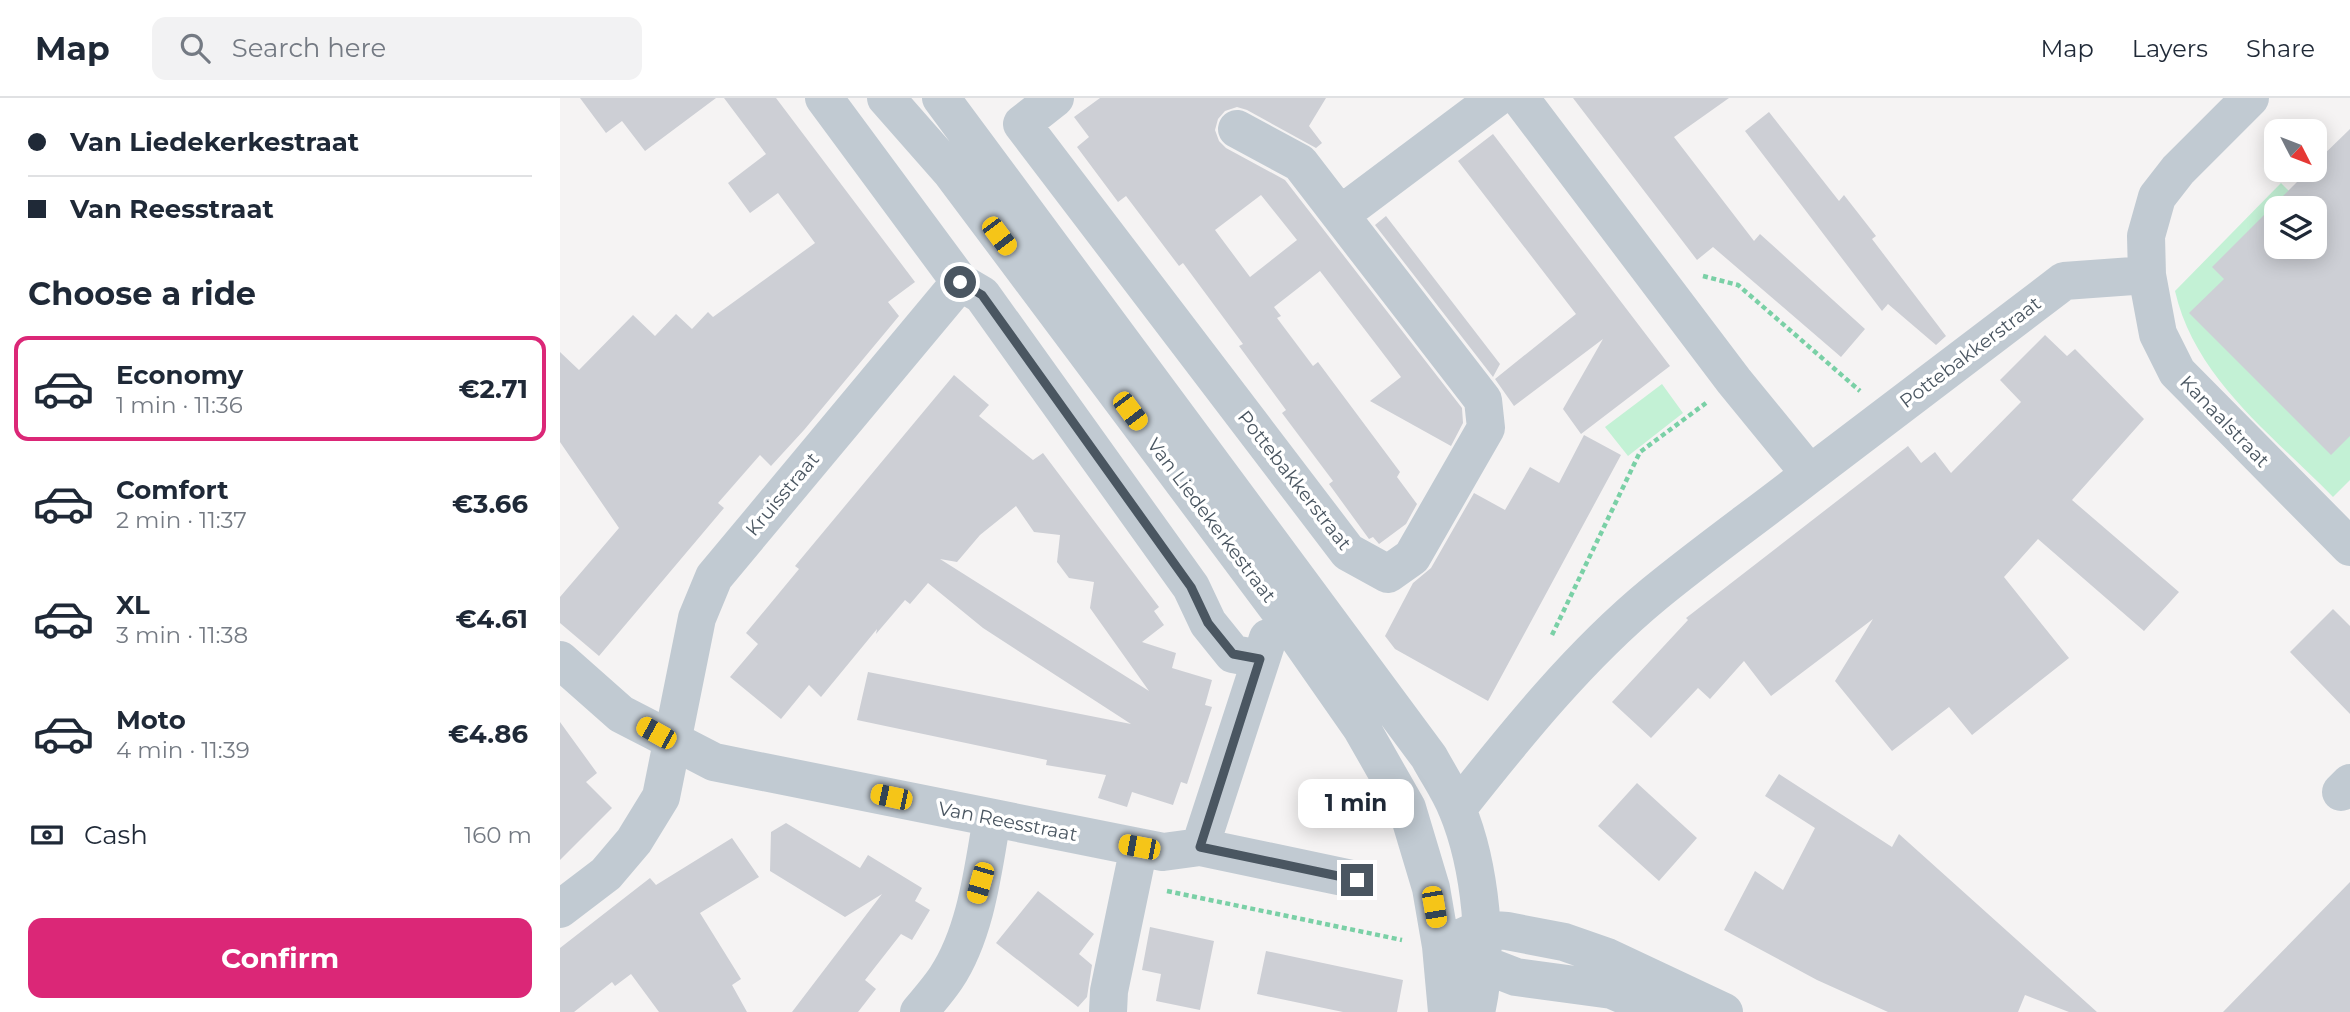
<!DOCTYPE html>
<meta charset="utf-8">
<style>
:root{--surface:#fff;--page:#f2f2f3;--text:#1f2937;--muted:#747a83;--line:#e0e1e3;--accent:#db2777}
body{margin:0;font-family:Montserrat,sans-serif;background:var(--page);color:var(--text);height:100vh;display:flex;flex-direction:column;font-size:26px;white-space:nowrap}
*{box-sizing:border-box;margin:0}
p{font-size:23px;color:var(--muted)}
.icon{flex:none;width:38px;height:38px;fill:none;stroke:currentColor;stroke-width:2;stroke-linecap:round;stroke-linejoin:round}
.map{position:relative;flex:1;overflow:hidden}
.panel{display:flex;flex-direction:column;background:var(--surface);width:560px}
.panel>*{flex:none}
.banner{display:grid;align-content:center;height:154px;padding:0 28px;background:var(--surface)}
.needle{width:46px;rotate:132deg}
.buttons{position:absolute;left:1704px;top:21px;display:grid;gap:14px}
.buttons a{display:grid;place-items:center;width:63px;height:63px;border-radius:14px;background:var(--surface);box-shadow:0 4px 18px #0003;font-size:35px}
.end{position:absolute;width:32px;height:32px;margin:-16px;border:9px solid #4a5661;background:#fff;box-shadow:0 0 0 4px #fff}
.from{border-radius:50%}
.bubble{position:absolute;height:49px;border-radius:14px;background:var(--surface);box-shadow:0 4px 18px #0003;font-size:23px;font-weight:700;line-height:49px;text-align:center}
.car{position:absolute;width:21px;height:42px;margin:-21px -10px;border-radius:9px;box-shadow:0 0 5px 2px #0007;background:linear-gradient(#f5c518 24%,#345 0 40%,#f5c518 0 76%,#345 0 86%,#f5c518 0)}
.banner b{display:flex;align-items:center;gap:24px;height:66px;font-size:26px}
.banner b+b{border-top:2px solid var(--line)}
.banner i{width:18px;height:18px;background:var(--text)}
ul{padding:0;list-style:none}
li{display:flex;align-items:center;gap:21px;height:105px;margin:0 14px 10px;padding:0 14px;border:4px solid transparent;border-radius:14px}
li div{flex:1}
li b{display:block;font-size:26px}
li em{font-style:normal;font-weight:700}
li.active{border-color:var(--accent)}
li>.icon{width:63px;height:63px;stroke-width:1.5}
h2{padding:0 28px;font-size:32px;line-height:84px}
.pay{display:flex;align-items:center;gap:18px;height:77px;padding:0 28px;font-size:26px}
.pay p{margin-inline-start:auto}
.button{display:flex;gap:14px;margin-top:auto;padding:14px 28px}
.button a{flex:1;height:80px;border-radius:14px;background:var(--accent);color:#fff;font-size:28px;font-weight:700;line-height:80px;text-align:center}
header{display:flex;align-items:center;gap:42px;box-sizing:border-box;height:98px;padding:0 35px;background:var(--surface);border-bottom:2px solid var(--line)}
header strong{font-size:33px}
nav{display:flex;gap:38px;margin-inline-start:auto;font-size:24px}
.search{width:490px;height:63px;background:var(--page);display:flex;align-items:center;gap:18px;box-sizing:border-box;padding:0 24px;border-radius:14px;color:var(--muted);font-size:26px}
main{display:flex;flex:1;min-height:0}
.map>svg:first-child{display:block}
</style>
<header>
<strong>Map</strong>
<div class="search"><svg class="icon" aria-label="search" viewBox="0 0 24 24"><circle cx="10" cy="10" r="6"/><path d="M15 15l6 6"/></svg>Search here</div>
<nav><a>Map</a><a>Layers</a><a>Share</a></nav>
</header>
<main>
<section class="panel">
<div class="banner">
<b><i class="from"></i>Van Liedekerkestraat</b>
<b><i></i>Van Reesstraat</b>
</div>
<h2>Choose a ride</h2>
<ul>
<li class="active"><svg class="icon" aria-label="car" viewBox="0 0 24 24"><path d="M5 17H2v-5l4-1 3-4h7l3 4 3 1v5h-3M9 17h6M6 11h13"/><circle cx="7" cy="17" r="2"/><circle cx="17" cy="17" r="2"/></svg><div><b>Economy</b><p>1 min · 11:36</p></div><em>€2.71</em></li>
<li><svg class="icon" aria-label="car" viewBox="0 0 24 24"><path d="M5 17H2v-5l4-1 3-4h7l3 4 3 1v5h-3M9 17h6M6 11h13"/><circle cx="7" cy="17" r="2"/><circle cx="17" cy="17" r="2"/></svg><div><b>Comfort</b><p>2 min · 11:37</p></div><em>€3.66</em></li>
<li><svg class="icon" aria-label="car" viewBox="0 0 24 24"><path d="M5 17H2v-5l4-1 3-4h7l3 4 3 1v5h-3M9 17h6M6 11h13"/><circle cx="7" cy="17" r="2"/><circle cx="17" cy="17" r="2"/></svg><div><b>XL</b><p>3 min · 11:38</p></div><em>€4.61</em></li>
<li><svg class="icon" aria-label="car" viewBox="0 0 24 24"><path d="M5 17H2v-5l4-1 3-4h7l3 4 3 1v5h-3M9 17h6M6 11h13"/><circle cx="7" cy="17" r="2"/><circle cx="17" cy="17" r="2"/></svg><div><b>Moto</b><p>4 min · 11:39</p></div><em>€4.86</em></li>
</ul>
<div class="pay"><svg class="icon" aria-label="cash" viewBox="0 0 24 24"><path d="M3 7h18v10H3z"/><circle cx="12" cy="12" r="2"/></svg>Cash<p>160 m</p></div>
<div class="button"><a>Confirm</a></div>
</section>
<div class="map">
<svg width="1790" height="914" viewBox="0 0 1790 914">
<rect width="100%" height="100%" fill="#f5f3f3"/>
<path fill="#c3f1d5" d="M1721,85L1746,110H1717V149H1755L1790,155V382L1773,399C1714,338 1635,281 1615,193Z
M1102,286L1123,315L1068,358L1045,329Z"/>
<path fill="#cdcfd5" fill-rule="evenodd" d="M20,0H156L85,53L62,23L46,35Z
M164,0H216L355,184L328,204L339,218L244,332L211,368L200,357L158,405L164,410L39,558L0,525V499L59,430L0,344V254L19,272L73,217L95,238L116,216L132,231L148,214L153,219L255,145L218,95L190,115L168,85L206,56Z
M540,0H766L749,28L762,45L756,50L687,12L677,9L665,13L658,21L655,32L659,43L666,50L725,82L902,310L903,325L891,348L810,303L841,279L760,173L714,209L721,218L717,220L753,268L758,264L840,374L837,379L857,406L846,426L819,446L813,439L809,441L769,386L773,383L722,315L726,312L679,248L683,246L623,165L619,168L566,98L558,104L517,49L529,39L514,19ZM701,97L737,142L690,179L655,132Z
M1013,0H1169L1114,39L1194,143L1200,136L1305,231L1281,259L1153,149L1137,162Z
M1209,14L1279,103L1284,97L1316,138L1312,141L1386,238L1376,247L1328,206L1322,213L1185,33Z
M1790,31V338L1771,357L1629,215L1664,181L1652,169L1749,72H1755V65ZM1717,110H1755V149H1717Z
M933,36L1110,268L1021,336L1003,311L1043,241L954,308L935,281L1016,216L898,63Z
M826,118L940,266L933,279L815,127Z
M1485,237L1507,258L1515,251L1584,321L1512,402L1619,494L1584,533L1478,441L1444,479L1509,560L1412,637L1389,609L1332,653L1275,583L1313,521L1211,598L1184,563L1150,601L1138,590L1091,640L1052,604L1128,522L1126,520L1348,348L1361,365L1375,354L1391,375L1461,304L1440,282Z
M394,277L429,307L419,318L473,362L483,355L599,509L594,513L604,527L582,544L616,555L612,570L652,582L645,607L652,609L627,686L621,684L613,707L572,694L567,709L538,700L546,677L486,667L487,662L297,622L308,574L571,626L423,530L368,485L350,506L345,502L316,536L317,531L261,599L249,587L221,621L170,579L198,546L186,535L239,471L235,468ZM456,408L474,434L500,437L497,464L509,480L534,484L530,510L589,593L380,461L397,464L420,437Z
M1024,337L1061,357L928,603L835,551L825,538L853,485L871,470L914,395L945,412L970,369L999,385Z
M1773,511L1790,528V616L1730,554Z
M0,624L37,675L26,684L52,710L0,762Z
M1219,676L1332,749L1339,736L1537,914H1509L1465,897L1458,914H1328L1257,882L1164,832L1195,773L1223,792L1255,730L1205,698Z
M1077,685L1137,740L1099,783L1038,728Z
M226,725L300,770L308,757L362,790L355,803L370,812L352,842L341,836L305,882L316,891L298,914H232L322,796L285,819L210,773L211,734Z
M172,740L199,779L140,815L181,881L172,887L187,914H99L71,876L55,888L52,884L14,914H0V850L90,780L96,787Z
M1790,784V914H1663Z
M478,793L534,836L519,856L532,867L527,899L518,909L436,845Z
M590,829L654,843L640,912L596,903L601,876L582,872Z
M706,853L843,882L837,914H783L697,896Z"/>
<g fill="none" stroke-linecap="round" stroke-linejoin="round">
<path stroke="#7ad0a6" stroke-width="4.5" stroke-dasharray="5 3.5" stroke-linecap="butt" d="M1143,178L1178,187L1300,293
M992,537L1080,354L1146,305
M607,793L842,842"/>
<path stroke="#c1cad2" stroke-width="38" d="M264,0L400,184L422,197L631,489L648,525L673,556L700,561
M326,0L392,75L719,512L802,631L847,710L871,790L881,848L887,914
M381,0L869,659C878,676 890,693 897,711C920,766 930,857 916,914
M495,0L462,26L788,454L828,476L852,459L926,330L923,302L780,117
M1690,0L1618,72L1597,99L1586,138L1587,177L1598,236L1617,274L1790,449
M677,31L740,65L780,117L936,0
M1250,376L1504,183L1587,177
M0,562L61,616L154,664L603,754L640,749L797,782
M1781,694L1790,685
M897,711C957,635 1020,557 1094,496C1145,454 1199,416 1250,376L1174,283L960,0
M640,749L708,540
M0,811L46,776L74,743L101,699L137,520L154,479L400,184
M896,842L920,831L947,833L1004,844L1047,859L1164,914
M899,857L956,879L1052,892L1103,914
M359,914C368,903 378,892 386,880C416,835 423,772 432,720
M548,914L549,893L579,749"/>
</g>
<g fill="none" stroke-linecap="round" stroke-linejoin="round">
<path stroke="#4a5661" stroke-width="9" d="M400,184L422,197L631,489L648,525L673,556L700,561L640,749L797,782"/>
</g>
<g text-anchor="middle" stroke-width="7" stroke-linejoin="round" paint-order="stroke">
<g font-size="19" fill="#4a5661" stroke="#fff">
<text transform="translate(1410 254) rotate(-37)" y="7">Pottebakkerstraat</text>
<text transform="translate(1665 323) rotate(46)" y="7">Kanaalstraat</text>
<text transform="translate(735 382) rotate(52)" y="7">Pottebakkerstraat</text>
<text transform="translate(222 396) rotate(-50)" y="7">Kruisstraat</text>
<text transform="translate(652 422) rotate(53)" y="7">Van Liedekerkestraat</text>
<text transform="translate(448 723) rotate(11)" y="7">Van Reesstraat</text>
</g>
</g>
</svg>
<div class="buttons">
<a><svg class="needle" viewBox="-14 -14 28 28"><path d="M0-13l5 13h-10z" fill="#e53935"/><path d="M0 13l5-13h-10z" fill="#747a83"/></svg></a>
<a><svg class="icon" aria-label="layers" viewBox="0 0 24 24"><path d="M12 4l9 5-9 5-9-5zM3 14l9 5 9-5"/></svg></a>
</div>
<i class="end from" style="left:400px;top:184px"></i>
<i class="end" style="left:797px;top:782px"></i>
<div class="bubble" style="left:738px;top:681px;width:116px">1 min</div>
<i class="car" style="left:439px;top:138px;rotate:143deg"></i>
<i class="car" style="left:570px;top:313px;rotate:143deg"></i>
<i class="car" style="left:96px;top:635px;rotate:299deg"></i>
<i class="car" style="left:331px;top:699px;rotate:282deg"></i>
<i class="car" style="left:579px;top:749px;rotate:281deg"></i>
<i class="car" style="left:420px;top:785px;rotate:196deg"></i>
<i class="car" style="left:874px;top:809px;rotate:170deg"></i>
</div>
</main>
